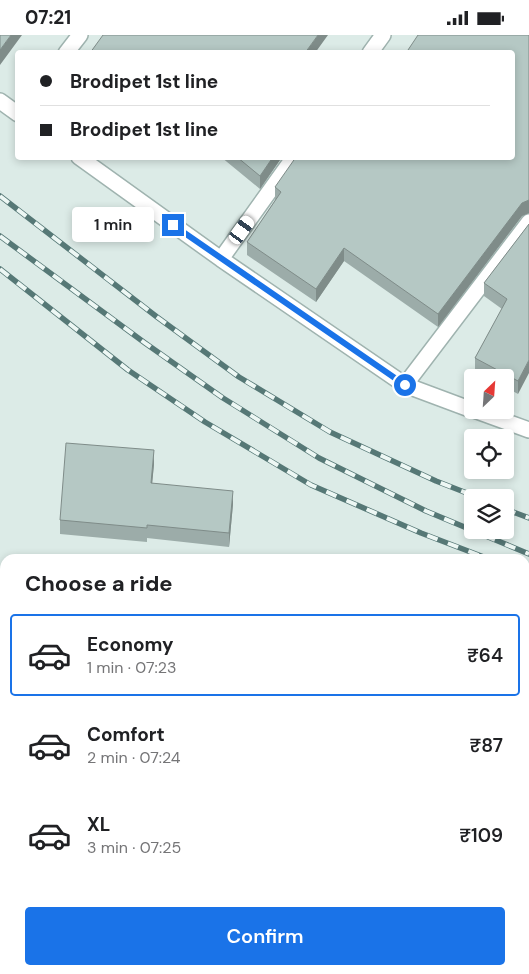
<!DOCTYPE html>
<meta charset="utf-8">
<style>
:root{--surface:#fff;--page:#f2f2f2;--text:#202124;--muted:#757577;--line:#e0e0e0;--accent:#1a73e8}
body{margin:0;font-family:"DM Sans",sans-serif;background:var(--page);color:var(--text);height:100vh;display:flex;flex-direction:column;font-size:19px;white-space:nowrap}
*{box-sizing:border-box;margin:0}
p{font-size:16px;color:var(--muted)}
.icon{flex:none;width:28px;height:28px;fill:none;stroke:currentColor;stroke-width:2;stroke-linecap:round;stroke-linejoin:round}
.map{position:relative;flex:1;overflow:hidden}
.details{position:absolute;left:0px;top:519px;width:530px;height:421px;display:flex;flex-direction:column;background:var(--surface);border-radius:15px 15px 0 0;box-shadow:0 2px 8px #0003}
.details>*{flex:none}
.top-card{position:absolute;left:15px;top:15px;width:500px;height:110px;border-radius:5px;box-shadow:0 2px 8px #0003;display:grid;align-content:center;height:110px;padding:0 25px;background:var(--surface)}
.needle{width:32px;rotate:25deg}
.controls{position:absolute;left:464px;top:334px;display:grid;gap:10px}
.controls a{display:grid;place-items:center;width:50px;height:50px;border-radius:5px;background:var(--surface);box-shadow:0 2px 8px #0003;font-size:25px}
.end{position:absolute;width:22px;height:22px;margin:-11px;border:6px solid #1a73e8;background:#fff;box-shadow:0 0 0 2px #fff}
.from{border-radius:50%}
.bubble{position:absolute;height:35px;border-radius:5px;background:var(--surface);box-shadow:0 2px 8px #0003;font-size:16px;font-weight:600;line-height:35px;text-align:center}
.car{position:absolute;width:15px;height:30px;margin:-15px -8px;border-radius:6px;box-shadow:0 0 4px 1px #0007;background:linear-gradient(#fff 24%,#345 0 40%,#fff 0 76%,#345 0 86%,#fff 0)}
.top-card b{display:flex;align-items:center;gap:18px;height:48px;font-size:19px}
.top-card b+b{border-top:1px solid var(--line)}
.top-card i{width:12px;height:12px;background:var(--text)}
ul{padding:0;list-style:none}
li{display:flex;align-items:center;gap:15px;height:82px;margin:0 10px 8px;padding:0 15px;border:2px solid transparent;border-radius:5px}
li div{flex:1}
li b{display:block;font-size:19px}
li em{font-style:normal;font-weight:600}
li.on{border-color:var(--accent)}
li>.icon{width:45px;height:45px;stroke-width:1.5}
h2{padding:0 25px;font-size:22px;line-height:60px}
.action{display:flex;gap:10px;margin-top:auto;padding:10px 25px}
.action a{flex:1;height:58px;border-radius:5px;background:var(--accent);color:#fff;font-size:20px;font-weight:600;line-height:58px;text-align:center}
.status{display:flex;justify-content:space-between;align-items:center;height:35px;padding:0 25px;background:var(--surface);direction:ltr}
.status svg{height:14px;fill:currentColor}
.map>svg:first-child{display:block}
</style>
<div class="status"><b>07:21</b><svg viewBox="0 0 49 12"><path d="M0 12V9h3v3zM5 12V6h3v6zM10 12V3h3v9zM15 12V0h3v12zM26 1h20v11H26zM47 4h2v5h-2z"/></svg></div>
<div class="map">
<svg width="529" height="939" viewBox="0 0 529 939">
<rect width="100%" height="100%" fill="#dcebe7"/>
<g fill="none" stroke-linecap="round" stroke-linejoin="round">
<defs>
<path id="minor" d="M66,18L80,0
M370,18L383,0
M0,66L18,79
M79,122L221,224L405,350L472,375
M221,224L294,122
M405,350L529,187
M474,375L529,395
M0,763L5,768
M0,831L5,821
M386,935L388,939"/>
<path id="tertiary" d="M0,576H5
M525,672L529,673"/>
</defs>
<use href="#minor" stroke="#9fb3af" stroke-width="18"/>
<use href="#tertiary" stroke="#9fb3af" stroke-width="18"/>
<use href="#minor" stroke="#fff" stroke-width="15"/>
<use href="#tertiary" stroke="#fff" stroke-width="15"/>
<defs>
<path id="rail" d="M0,161L157,282L239,342L330,397L436,446L477,462
M0,201L145,308L223,363L319,423L426,476L529,519
M0,234L128,335L205,387L311,450L421,498L489,524
M505,474L529,483
M525,537L529,538"/>
</defs>
<use href="#rail" stroke="#567876" stroke-width="5.5"/>
<use href="#rail" stroke="#edf7f4" stroke-width="4" stroke-dasharray="11" stroke-linecap="butt"/>
</g>
<path fill="#9caca9" d="M529,0V178L522,181L438,292L344,226L316,267L247,220V207L275,165V152L512,122Z
M221,122H282L260,154Z
M529,189L518,359L505,352V342H488L475,336V323L502,274L484,261V248Z
M154,429L152,448L233,469L229,512L147,503V507L60,499V485Z"/>
<path fill="#7f8c89" d="M11,0H22L0,30V15Z
M318,0H328L315,18H305Z
M273,122H282L260,154V141Z
M529,165V178L522,181L438,292V279L522,168Z
M344,213V226L316,267V254Z
M529,325V338L518,359V346Z
M154,415V429L151,461V448Z
M233,456V469L229,512V498Z
M529,776V787L525,790V779Z
M143,935H150L148,939H141Z"/>
<path fill="#b5c8c4" stroke="#7f8c89" d="M0,0H11L0,15Z
M103,0H318L305,18H90Z
M418,0H529V165L522,168L438,279L344,213L316,254L247,207L281,157L275,152L296,122H512V18H406Z
M237,122H273L260,141Z
M529,189V325L518,346L475,323L507,264L484,248Z
M66,408L154,415L151,448L233,456L229,498L147,490V493L60,485Z
M525,748L529,753V776L525,779Z
M64,935H143L141,939H62Z
M224,935H264L276,939H222Z"/>
<g fill="none" stroke-linecap="round" stroke-linejoin="round">
<path stroke="#1a73e8" stroke-width="6" d="M173,190L405,350"/>
</g>
</svg>
<div class="controls">
<a><svg class="needle" viewBox="-14 -14 28 28"><path d="M0-13l5 13h-10z" fill="#e53935"/><path d="M0 13l5-13h-10z" fill="#757577"/></svg></a>
<a><svg class="icon" aria-label="locate" viewBox="0 0 24 24"><circle cx="12" cy="12" r="6"/><path d="M12 2v4M12 18v4M2 12h4M18 12h4"/></svg></a>
<a><svg class="icon" aria-label="layers" viewBox="0 0 24 24"><path d="M12 4l9 5-9 5-9-5zM3 14l9 5 9-5"/></svg></a>
</div>
<i class="end from" style="left:405px;top:350px"></i>
<i class="end" style="left:173px;top:190px"></i>
<div class="bubble" style="left:72px;top:172px;width:82px">1 min</div>
<i class="car" style="left:242px;top:195px;rotate:36deg"></i>
<div class="top-card">
<b><i class="from"></i>Brodipet 1st line</b>
<b><i></i>Brodipet 1st line</b>
</div>
<section class="details">
<h2>Choose a ride</h2>
<ul>
<li class="on"><svg class="icon" aria-label="car" viewBox="0 0 24 24"><path d="M5 17H2v-5l4-1 3-4h7l3 4 3 1v5h-3M9 17h6M6 11h13"/><circle cx="7" cy="17" r="2"/><circle cx="17" cy="17" r="2"/></svg><div><b>Economy</b><p>1 min · 07:23</p></div><em>₹64</em></li>
<li><svg class="icon" aria-label="car" viewBox="0 0 24 24"><path d="M5 17H2v-5l4-1 3-4h7l3 4 3 1v5h-3M9 17h6M6 11h13"/><circle cx="7" cy="17" r="2"/><circle cx="17" cy="17" r="2"/></svg><div><b>Comfort</b><p>2 min · 07:24</p></div><em>₹87</em></li>
<li><svg class="icon" aria-label="car" viewBox="0 0 24 24"><path d="M5 17H2v-5l4-1 3-4h7l3 4 3 1v5h-3M9 17h6M6 11h13"/><circle cx="7" cy="17" r="2"/><circle cx="17" cy="17" r="2"/></svg><div><b>XL</b><p>3 min · 07:25</p></div><em>₹109</em></li>
</ul>
<div class="action"><a>Confirm</a></div>
</section>
</div>
